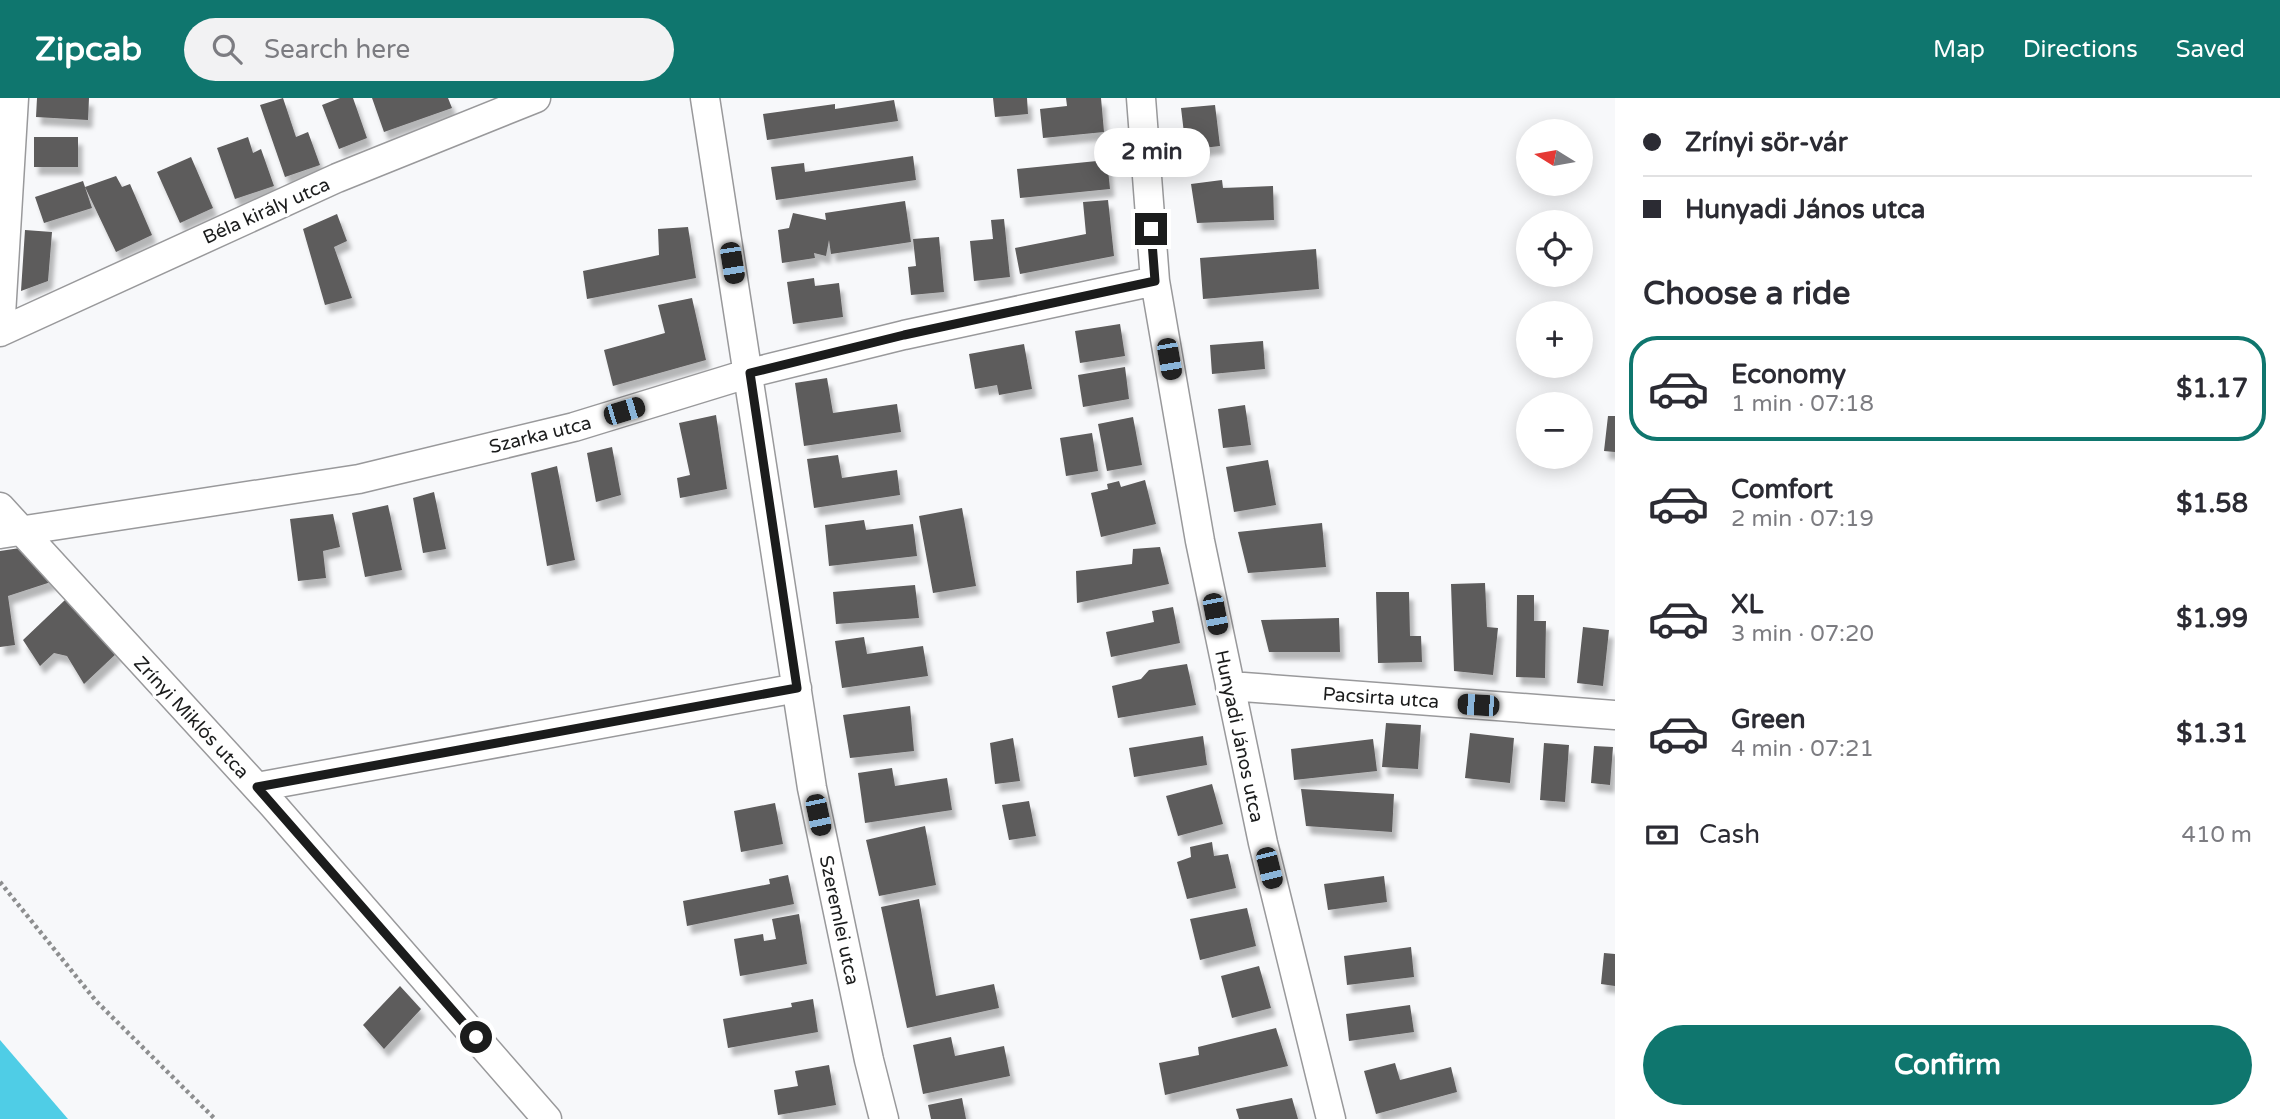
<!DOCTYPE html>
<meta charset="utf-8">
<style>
:root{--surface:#fff;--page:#f2f2f3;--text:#2b2b33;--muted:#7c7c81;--line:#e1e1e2;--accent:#0f766e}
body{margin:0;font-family:"Varela Round",sans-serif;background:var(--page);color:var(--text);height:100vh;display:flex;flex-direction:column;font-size:26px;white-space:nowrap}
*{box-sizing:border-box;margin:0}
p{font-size:23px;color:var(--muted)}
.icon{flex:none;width:38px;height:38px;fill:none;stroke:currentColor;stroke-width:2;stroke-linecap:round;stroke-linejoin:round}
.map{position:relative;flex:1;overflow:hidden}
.drawer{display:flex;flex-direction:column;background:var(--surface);width:665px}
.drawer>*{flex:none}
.guide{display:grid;align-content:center;height:154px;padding:0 28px;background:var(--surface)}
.needle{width:46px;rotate:281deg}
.fabs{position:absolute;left:1516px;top:21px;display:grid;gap:14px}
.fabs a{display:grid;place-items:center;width:77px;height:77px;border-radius:50%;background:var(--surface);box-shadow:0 4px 18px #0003;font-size:35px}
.end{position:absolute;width:32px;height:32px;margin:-16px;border:9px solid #1b1c1c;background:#fff;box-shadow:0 0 0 4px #fff}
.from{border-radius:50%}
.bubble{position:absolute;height:49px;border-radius:24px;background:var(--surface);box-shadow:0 4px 18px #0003;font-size:23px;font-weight:700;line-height:49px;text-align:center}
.car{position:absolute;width:21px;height:42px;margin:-21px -10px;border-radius:9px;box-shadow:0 0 5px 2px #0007;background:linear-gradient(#222 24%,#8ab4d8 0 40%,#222 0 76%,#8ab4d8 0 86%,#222 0)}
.guide b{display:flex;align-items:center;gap:24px;height:66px;font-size:26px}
.guide b+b{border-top:2px solid var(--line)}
.guide i{width:18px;height:18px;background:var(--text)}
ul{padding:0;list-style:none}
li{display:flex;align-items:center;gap:21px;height:105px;margin:0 14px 10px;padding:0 14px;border:4px solid transparent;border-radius:28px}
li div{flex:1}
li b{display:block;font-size:26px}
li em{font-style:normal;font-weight:700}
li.current{border-color:var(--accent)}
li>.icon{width:63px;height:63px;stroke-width:1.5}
h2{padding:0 28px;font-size:32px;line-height:84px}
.pay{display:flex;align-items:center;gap:18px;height:77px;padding:0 28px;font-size:26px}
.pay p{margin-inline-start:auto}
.button{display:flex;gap:14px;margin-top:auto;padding:14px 28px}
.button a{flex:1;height:80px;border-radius:42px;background:var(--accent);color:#fff;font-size:28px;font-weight:700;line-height:80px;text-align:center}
header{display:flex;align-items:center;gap:42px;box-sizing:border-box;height:98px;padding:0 35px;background:var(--accent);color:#fff}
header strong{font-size:33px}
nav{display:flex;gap:38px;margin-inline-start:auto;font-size:24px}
.search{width:490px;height:63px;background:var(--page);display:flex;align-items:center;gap:18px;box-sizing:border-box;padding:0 24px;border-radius:38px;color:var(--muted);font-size:26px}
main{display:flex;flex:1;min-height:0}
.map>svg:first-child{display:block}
</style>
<header>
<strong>Zipcab</strong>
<div class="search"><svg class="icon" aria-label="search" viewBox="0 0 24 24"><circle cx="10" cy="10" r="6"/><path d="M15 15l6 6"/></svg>Search here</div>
<nav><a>Map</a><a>Directions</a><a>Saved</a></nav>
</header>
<main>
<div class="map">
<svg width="1615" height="1021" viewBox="0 0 1615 1021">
<defs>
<filter id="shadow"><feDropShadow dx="4.5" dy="8" stdDeviation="2" flood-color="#0004"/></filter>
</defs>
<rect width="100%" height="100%" fill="#f7f8fa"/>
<path fill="#4fcde6" d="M0,942L68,1021H0Z"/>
<path fill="#5d5b5b" filter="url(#shadow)" d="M37,0H89L88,22L36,19Z
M283,0L296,39L308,34L320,67L285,79L260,7Z
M340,0H353L367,40L339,51L322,7Z
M372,0H448L452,10L384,34Z
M993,0H1027L1028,16L995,19Z
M1066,0H1101L1104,34L1043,40L1040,11L1067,8Z
M894,2L898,23L767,42L763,16L835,6V11Z
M1215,7L1220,48L1186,52L1181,10Z
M34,39H78V69H34Z
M248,39L253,55L261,51L274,88L235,101L217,50Z
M913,58L916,82L776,102L771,69L804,65L805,74Z
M191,59L213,110L180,125L157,74Z
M1107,62L1110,91L1020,100L1017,71Z
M116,78L122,89L130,86L152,137L116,154L85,89Z
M1222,82L1223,90L1273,88L1274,122L1197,125L1191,86Z
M83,83L92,110L44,125L35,99Z
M1108,102L1114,158L1020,176L1015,150L1086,136L1083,104Z
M905,103L911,144L831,156L829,142L826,158L814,155L815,160L782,165L778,132L789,130L793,115L826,122L825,115Z
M337,116L347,143L334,149L352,200L325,207L303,131Z
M1004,121L1010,179L974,183L970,143L993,141L991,122Z
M688,129L696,180L587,201L583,173L659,157L658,131Z
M25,132L52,134L48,183L21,193Z
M939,139L944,194L911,197L908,169L916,168L913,141Z
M1316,151L1319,191L1203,201L1200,160Z
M814,180L815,188L839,185L843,219L793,226L787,184Z
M692,200L706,262L613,288L604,252L665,235L658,207Z
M1120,226L1125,258L1080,265L1075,233Z
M1263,243L1265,271L1212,276L1210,247Z
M1024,246L1032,291L999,297L997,287L975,291L969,256Z
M1125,269L1129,301L1083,309L1078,277Z
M827,280L833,315L897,306L901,334L804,348L795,285Z
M1245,307L1251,347L1223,350L1218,311Z
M716,317L727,391L680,400L677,380L690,377L679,325Z
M1608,318H1615V354L1604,353Z
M1133,319L1142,367L1107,373L1098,326Z
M1092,335L1098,373L1066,378L1060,340Z
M612,349L621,397L596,404L587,355Z
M838,357L842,380L897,372L900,397L814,410L807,361Z
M1268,362L1276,407L1234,414L1226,369Z
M557,368L575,462L547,468L531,375Z
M1145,382L1156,426L1101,439L1091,395L1108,391L1107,386L1119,383L1121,389Z
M434,394L446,451L423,455L413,400Z
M388,407L402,472L365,479L352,415Z
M962,410L976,488L933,495L919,418Z
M333,416L340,449L323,453L326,480L298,483L290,421Z
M864,422L866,432L913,426L917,458L829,468L825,427Z
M1322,425L1326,469L1248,475L1238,434Z
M1160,449L1169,486L1077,505L1076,473L1132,466L1133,451Z
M20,450L54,483L8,498L15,547L0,549V453Z
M1485,485L1487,529L1498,530L1493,577L1454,573L1451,486Z
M915,487L919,520L836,526L833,494Z
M1376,494H1409L1410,538H1421L1422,564L1378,565Z
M1517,497H1534V523H1546L1545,580L1516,579Z
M65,502L118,554L84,586L67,558L54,555L40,568L23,542Z
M1173,509L1180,545L1111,559L1106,534L1154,524L1152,513Z
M1339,520L1340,554H1269L1261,522Z
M1583,529L1609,532L1603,588L1577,585Z
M864,539L867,556L923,548L928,578L842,590L835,543Z
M1187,566L1196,607L1118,620L1112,588L1141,581L1149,572Z
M910,608L914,653L850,660L843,617Z
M1386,625L1421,627L1418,671L1382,669Z
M1470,635L1514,640L1510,685L1465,680Z
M1203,638L1207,667L1134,679L1129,650Z
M1013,640L1020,683L995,686L990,645Z
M1373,641L1377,673L1294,682L1291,651Z
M1544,645L1569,647L1565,704L1540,702Z
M1594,648L1613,649L1610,687L1591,685Z
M892,670L895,688L947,680L952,712L865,725L858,675Z
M1212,686L1223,726L1178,738L1166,698Z
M1301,691L1394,696L1392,734L1306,728Z
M1029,703L1036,738L1009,742L1002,707Z
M775,705L783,746L741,754L734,713Z
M925,728L936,787L879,798L866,742Z
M1212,744L1214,758L1228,756L1236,790L1187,801L1177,764L1191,759L1190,749Z
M788,777L794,806L687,828L683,803L770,786L769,781Z
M1384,778L1387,804L1328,812L1324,786Z
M919,801L936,898L994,886L999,910L907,930L881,809Z
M1247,810L1256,848L1200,862L1190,821Z
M799,816L807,866L740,878L734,841L763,836L764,843L776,841L772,821Z
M1411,849L1414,879L1347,887L1344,858Z
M1604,855L1615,856V888L1601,886Z
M1259,868L1271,910L1232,920L1221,878Z
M400,888L421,911L384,951L363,927Z
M813,901L818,934L728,950L723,921L792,909L791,905Z
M1410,907L1414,934L1349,943L1346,916Z
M1276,930L1288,968L1165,997L1159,965L1199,957L1198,949Z
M951,939L955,958L1004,948L1010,978L923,996L913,947Z
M1395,965L1400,982L1451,969L1457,994L1376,1016L1364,973Z
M829,967L836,1007L778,1017L774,992L798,988L795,973Z
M962,1000L966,1021H931L928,1007Z
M1292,1000L1298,1021H1239L1236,1011Z"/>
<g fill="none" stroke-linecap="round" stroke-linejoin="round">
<defs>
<path id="minor" d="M705,0L812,690L869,962L884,1021
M1141,0L1155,183L1200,443L1263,745L1331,1021
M0,234L337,80L536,0
M0,234L14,0
M0,409L273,707L547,1021
M0,436L359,381L574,329L750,275L904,237L1155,183
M1230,588L1615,617
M257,689L797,590"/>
</defs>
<use href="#minor" stroke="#99999b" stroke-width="31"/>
<path stroke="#8d8e8f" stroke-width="4.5" stroke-dasharray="3.5 3.5" stroke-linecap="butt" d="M0,784L96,903L215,1021"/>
<use href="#minor" stroke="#fff" stroke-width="28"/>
</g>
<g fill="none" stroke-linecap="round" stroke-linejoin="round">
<path stroke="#1b1c1c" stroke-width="9" d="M476,939L257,689L797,590L750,275L904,237L1155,183L1151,131"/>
</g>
<g text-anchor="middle" stroke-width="7" stroke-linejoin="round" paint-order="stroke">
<g font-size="19" fill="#1b1c1c" stroke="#fff">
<text transform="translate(266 112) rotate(-24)" y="7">Béla király utca</text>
<text transform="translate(540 336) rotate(-14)" y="7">Szarka utca</text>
<text transform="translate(1381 599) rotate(4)" y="7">Pacsirta utca</text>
<text transform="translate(192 619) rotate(47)" y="7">Zrínyi Miklós utca</text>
<text transform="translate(1240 638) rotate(78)" y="7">Hunyadi János utca</text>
<text transform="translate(840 822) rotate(78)" y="7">Szeremlei utca</text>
</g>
</g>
</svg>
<div class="fabs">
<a><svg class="needle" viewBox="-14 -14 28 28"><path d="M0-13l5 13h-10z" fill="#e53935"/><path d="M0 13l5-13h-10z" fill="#7c7c81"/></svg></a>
<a><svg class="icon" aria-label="locate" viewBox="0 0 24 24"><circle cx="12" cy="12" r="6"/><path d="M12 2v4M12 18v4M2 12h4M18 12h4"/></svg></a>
<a>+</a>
<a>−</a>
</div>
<i class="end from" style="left:476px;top:939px"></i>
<i class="end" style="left:1151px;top:131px"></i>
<div class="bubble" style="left:1094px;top:30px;width:116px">2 min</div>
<i class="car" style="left:732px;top:165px;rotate:171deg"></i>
<i class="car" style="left:1169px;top:261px;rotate:170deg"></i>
<i class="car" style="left:624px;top:313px;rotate:73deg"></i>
<i class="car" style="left:1215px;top:516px;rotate:169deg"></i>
<i class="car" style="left:1478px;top:607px;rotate:274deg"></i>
<i class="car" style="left:818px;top:717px;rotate:168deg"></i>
<i class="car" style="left:1269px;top:770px;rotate:166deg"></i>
</div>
<section class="drawer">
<div class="guide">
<b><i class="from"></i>Zrínyi sör-vár</b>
<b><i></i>Hunyadi János utca</b>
</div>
<h2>Choose a ride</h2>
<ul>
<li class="current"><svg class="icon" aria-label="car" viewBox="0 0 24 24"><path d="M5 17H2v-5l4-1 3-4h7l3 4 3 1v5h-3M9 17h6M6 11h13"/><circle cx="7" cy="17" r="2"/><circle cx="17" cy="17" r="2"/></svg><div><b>Economy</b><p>1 min · 07:18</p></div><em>$1.17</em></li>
<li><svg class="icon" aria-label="car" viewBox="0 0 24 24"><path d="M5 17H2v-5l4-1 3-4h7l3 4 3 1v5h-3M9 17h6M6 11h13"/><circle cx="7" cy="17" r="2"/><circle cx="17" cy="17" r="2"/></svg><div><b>Comfort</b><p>2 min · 07:19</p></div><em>$1.58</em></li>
<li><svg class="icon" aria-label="car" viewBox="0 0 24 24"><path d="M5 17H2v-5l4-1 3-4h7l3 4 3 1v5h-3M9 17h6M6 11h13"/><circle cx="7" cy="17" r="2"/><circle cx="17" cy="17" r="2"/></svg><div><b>XL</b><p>3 min · 07:20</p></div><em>$1.99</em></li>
<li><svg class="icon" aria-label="car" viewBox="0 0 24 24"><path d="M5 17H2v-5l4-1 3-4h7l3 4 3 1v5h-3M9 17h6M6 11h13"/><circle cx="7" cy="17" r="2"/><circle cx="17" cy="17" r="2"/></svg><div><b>Green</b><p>4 min · 07:21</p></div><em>$1.31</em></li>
</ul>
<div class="pay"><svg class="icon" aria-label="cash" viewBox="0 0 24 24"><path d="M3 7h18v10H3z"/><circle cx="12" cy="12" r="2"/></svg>Cash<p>410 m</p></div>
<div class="button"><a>Confirm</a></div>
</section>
</main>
